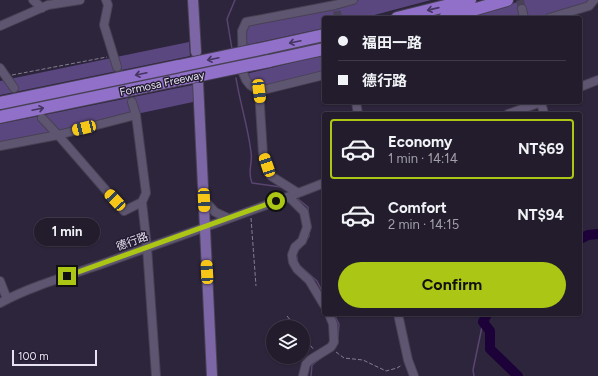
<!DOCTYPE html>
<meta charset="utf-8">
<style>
:root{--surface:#221c2d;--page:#2e2939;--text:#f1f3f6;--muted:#a2a1aa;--line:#3f3a49;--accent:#abc615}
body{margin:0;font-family:Figtree,"Noto Sans TC",sans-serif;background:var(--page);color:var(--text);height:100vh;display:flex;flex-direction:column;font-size:15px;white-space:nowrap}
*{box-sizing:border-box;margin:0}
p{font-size:13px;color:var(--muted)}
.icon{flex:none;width:22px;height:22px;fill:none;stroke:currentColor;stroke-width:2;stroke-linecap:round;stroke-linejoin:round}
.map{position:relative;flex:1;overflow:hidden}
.sheet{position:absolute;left:322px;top:112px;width:260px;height:204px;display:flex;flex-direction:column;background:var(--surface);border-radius:4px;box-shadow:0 1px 3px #0004,0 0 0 1px var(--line)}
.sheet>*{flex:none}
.guide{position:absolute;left:322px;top:16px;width:260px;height:88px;border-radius:4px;box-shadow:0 1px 3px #0004,0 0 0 1px var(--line);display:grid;align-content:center;height:88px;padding:0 16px;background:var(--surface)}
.controls{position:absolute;left:266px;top:320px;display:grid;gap:8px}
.controls a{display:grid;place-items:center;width:44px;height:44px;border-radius:50%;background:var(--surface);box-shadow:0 1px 3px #0004,0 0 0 1px var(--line);font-size:20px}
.scale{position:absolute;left:12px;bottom:10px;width:85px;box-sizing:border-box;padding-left:4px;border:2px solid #e6e2f1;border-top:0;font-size:11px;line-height:14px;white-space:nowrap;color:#e6e2f1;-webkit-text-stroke:3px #241c32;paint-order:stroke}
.end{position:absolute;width:18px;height:18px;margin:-9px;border:5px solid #abc615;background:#111;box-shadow:0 0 0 2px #111}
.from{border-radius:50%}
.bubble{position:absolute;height:28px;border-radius:14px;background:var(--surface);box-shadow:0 1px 3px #0004,0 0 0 1px var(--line);font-size:13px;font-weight:700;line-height:28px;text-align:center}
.car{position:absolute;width:12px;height:24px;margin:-12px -6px;border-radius:5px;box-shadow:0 0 3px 1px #0007;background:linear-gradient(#f5c518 24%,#345 0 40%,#f5c518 0 76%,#345 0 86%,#f5c518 0)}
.guide b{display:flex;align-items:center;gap:14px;height:38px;font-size:15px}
.guide b+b{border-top:1px solid var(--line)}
.guide i{width:10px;height:10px;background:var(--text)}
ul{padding:7px 0 0;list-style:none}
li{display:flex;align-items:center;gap:12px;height:60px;margin:0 8px 6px;padding:0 8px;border:2px solid transparent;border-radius:4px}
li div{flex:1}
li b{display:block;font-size:15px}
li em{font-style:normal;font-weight:700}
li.active{border-color:var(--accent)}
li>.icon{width:36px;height:36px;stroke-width:1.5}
.cta{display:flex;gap:8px;margin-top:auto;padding:8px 16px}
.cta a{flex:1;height:46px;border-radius:24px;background:var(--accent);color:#111;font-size:16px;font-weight:700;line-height:46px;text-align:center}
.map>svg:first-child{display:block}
</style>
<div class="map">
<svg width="598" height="376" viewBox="0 0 598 376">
<rect width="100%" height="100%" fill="#2d253c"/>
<path fill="#5b477f" d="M359,0H431L363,18H324V28L246,45L245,32L247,26L329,9Z
M524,0H590L589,2L539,18H466Z
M189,42L190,56L0,95V81Z
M324,55V74L256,88L246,74Z
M193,85V102L0,143V124Z"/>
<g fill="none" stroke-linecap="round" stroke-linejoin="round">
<path stroke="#594570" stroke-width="1.5" d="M232,49L227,19L235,0
M236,78C240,103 248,127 251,152C253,163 247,172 252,183L281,187
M298,199L308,207V213
M306,241L309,236V233
M304,244L296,253L298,264L317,281L324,295
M334,314L339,324L338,337
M311,376L312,365L321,358
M474,376L473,370L483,322"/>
<path stroke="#1c0238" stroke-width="10" d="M580,239L588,235L598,234
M487,314L483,322L490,331V349L518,376"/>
<path stroke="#494157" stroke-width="8" stroke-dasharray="8 4" stroke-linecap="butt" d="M520,0L522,9
M337,11L338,18
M117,67L132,102"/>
<defs>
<path id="minor" d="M33,0L42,8
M106,0L108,5L104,25L117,67
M522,9L524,18
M549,18L589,6L594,0
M0,26L48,5L80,0
M0,68L14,88
M580,87L598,80
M259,91L250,85L246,80L243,73L242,31L246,22L335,5L353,0
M132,102L136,115L146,193L142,202L147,247L156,376
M356,102L358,114
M541,102L544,114
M508,114L541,102
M42,118L58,135L124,211L142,202
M0,146L58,135L136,115
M298,193L271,176L263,154L259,91L324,75
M289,197L304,212L307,227L302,241L295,247L292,255L293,262L297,269L309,280L324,305
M204,200L215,212L228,218
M0,281L7,299
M0,303C29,287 70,275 102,264C176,237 251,212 324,183
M398,314L408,360L414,376
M303,376L306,364L310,360L331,347L334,342L333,324L329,314"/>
<path id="major" d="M193,0L196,52
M198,82L212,376"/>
<path id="highway" d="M397,18L470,0
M445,18L507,0
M265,48L324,35
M269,61L324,49
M0,103L179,66
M0,117L182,79"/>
</defs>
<use href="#minor" stroke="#484154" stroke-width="10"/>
<use href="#major" stroke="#484154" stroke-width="12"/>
<use href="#highway" stroke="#484154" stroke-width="14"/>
<path stroke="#847d91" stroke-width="1" stroke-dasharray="4 2" stroke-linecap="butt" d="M12,75L107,57
M251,218L256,286
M287,316L296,327
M303,336L314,350
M336,352L344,358L363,360L386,371L397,368L402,365"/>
<use href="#minor" stroke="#5e5670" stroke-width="8"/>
<use href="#major" stroke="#7d66a6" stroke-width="10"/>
<use href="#highway" stroke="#9170ca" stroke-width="12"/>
<defs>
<path id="highway-bridge" d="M179,66L265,48
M182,79L269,61"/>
</defs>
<use href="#highway-bridge" stroke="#484154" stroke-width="14" stroke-linecap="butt"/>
<use href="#highway-bridge" stroke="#9170ca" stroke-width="12"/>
</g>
<defs><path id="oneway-shaft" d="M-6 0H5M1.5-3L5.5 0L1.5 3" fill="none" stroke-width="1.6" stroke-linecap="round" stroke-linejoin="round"/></defs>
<g stroke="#453560">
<use href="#oneway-shaft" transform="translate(433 9) rotate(167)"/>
<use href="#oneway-shaft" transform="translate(295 42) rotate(168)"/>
<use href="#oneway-shaft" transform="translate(213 59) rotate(168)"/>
<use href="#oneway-shaft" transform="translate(141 74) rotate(168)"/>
<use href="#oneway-shaft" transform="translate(38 109) rotate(-12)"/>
</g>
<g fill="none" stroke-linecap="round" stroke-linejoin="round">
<path stroke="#abc615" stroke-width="5" d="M67,276L276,201"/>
</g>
<g text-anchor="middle" stroke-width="3" stroke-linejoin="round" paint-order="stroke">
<g font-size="11" fill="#e6e2f1" stroke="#241c32">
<text transform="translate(162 83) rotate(-12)" y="4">Formosa Freeway</text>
<text transform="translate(132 241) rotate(-20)" y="4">德行路</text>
</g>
</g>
</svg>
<div class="controls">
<a><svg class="icon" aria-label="layers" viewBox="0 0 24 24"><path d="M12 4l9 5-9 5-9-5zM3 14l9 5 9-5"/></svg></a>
</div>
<div class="scale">100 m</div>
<i class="end from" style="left:276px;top:201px"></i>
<i class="end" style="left:67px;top:276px"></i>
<div class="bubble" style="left:34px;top:218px;width:66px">1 min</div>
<i class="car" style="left:259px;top:91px;rotate:173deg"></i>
<i class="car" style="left:84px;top:128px;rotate:256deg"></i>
<i class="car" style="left:267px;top:165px;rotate:341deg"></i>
<i class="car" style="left:115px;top:200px;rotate:317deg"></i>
<i class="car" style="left:204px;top:200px;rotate:178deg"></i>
<i class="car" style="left:207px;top:272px;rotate:357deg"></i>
<div class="guide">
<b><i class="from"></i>福田一路</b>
<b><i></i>德行路</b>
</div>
<section class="sheet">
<ul>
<li class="active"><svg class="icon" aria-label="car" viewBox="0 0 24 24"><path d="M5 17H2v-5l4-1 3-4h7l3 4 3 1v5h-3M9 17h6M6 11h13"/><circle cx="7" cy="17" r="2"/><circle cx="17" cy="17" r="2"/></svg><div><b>Economy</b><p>1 min · 14:14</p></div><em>NT$69</em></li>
<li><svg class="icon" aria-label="car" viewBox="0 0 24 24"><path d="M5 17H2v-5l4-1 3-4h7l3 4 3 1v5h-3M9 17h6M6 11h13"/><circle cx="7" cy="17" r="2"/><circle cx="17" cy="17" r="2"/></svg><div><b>Comfort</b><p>2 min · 14:15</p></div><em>NT$94</em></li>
</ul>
<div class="cta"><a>Confirm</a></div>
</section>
</div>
